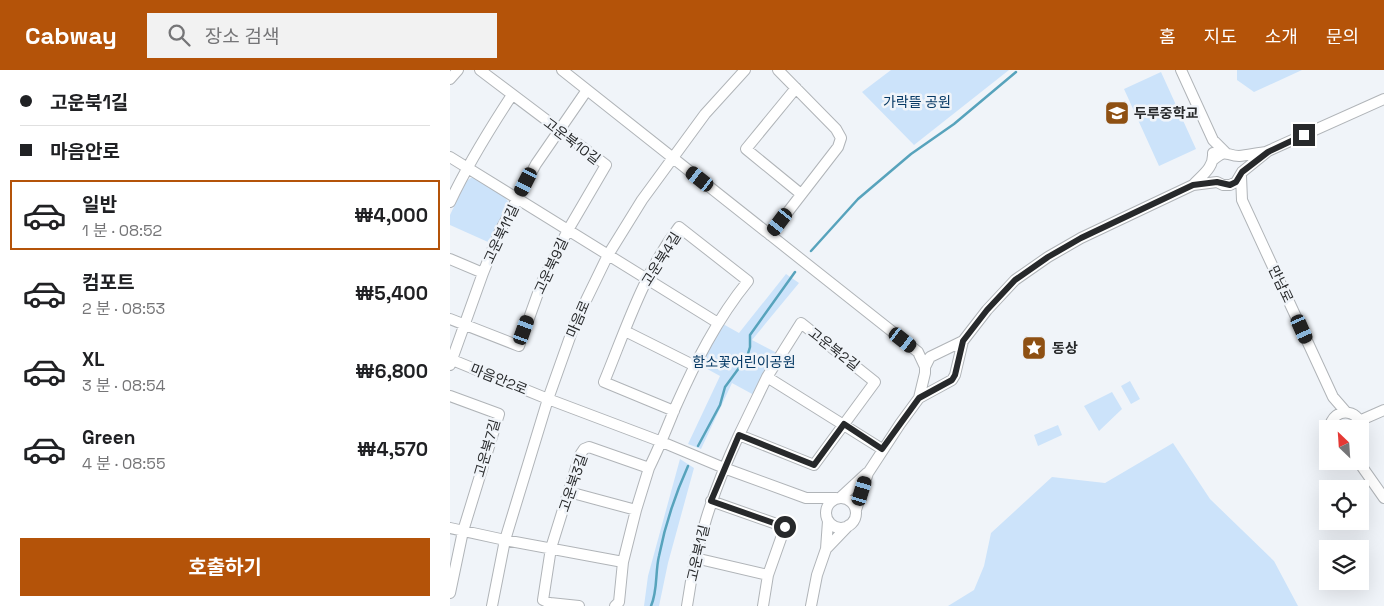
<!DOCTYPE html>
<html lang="ko">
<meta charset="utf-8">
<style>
:root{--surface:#fff;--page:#f2f2f2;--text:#202124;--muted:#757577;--line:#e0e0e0;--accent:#b45309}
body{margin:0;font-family:"Space Grotesk","Noto Sans KR",sans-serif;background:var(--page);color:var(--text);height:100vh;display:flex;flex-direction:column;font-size:19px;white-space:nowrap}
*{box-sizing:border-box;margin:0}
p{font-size:16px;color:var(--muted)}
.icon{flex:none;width:28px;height:28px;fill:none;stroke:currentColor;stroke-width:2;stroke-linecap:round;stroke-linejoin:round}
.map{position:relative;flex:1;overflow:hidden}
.drawer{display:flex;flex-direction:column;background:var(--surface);width:450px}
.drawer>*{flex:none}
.top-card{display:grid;align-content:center;height:110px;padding:0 20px;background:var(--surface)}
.needle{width:32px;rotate:335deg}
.tools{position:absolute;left:869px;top:350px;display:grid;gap:10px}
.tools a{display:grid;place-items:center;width:50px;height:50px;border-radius:0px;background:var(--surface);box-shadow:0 5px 20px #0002;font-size:25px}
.end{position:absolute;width:22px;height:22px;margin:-11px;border:6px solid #27292b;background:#fff;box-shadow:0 0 0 2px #fff}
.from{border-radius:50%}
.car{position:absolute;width:15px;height:30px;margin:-15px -8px;border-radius:6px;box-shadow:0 0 4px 1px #0007;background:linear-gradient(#222 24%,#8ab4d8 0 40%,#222 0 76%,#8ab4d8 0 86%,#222 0)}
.top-card b{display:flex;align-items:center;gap:18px;height:48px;font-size:19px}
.top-card b+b{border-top:1px solid var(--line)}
.top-card i{width:12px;height:12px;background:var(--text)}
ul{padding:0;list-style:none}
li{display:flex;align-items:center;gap:15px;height:70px;margin:0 10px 8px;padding:0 10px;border:2px solid transparent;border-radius:0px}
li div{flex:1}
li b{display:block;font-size:19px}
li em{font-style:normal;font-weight:700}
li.on{border-color:var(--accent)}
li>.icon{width:45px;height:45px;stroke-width:1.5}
.button{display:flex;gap:10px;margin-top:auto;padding:10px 20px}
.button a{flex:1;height:58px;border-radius:0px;background:var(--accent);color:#fff;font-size:20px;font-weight:700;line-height:58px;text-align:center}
header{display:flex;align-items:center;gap:30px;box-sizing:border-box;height:70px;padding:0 25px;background:var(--accent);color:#fff}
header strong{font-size:24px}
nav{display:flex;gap:28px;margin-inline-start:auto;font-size:18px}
.search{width:350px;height:45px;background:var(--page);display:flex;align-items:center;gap:12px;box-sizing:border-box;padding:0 18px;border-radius:0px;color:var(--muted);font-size:19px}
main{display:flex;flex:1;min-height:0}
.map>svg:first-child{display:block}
</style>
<header>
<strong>Cabway</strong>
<div class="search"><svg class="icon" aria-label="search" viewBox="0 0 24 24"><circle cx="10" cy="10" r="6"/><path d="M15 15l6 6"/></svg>장소 검색</div>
<nav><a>홈</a><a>지도</a><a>소개</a><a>문의</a></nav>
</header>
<main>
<section class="drawer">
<div class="top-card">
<b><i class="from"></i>고운북1길</b>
<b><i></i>마음안로</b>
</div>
<ul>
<li class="on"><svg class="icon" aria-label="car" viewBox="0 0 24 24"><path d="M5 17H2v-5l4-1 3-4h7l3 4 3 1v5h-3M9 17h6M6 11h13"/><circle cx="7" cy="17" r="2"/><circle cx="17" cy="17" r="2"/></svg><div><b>일반</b><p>1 분 · 08:52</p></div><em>₩4,000</em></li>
<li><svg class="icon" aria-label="car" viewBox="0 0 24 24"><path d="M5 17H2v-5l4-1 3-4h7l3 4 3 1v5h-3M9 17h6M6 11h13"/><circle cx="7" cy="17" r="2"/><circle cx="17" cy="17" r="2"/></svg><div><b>컴포트</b><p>2 분 · 08:53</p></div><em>₩5,400</em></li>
<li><svg class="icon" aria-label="car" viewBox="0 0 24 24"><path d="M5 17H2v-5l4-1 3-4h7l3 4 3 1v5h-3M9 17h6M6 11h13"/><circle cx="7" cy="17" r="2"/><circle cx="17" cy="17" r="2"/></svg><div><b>XL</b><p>3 분 · 08:54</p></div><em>₩6,800</em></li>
<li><svg class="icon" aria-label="car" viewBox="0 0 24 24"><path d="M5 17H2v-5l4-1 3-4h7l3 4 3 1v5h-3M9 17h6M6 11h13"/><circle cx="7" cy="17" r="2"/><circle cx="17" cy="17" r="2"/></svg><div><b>Green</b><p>4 분 · 08:55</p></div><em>₩4,570</em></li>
</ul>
<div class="button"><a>호출하기</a></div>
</section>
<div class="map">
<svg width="934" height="536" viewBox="0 0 934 536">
<rect width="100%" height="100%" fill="#f0f4f9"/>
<path fill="#cce3fa" d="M441,0H559L464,75L412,22Z
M787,0H852L804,22L787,10Z
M711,2L746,79L709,96L674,19Z
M24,106L54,126L60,134L38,172L0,155V145L16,111Z
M336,204L349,213L302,270L327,283L304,325L282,313L251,379L238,374L270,306L250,295L273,254L289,263Z
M680,311L690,329L681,334L671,316Z
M662,322L672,339L649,361L634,336Z
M608,355L612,365L588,376L584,365Z
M723,373L760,429L824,491L848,536H498L524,520L534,496L541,463L602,407L655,413Z
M230,389L244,398L218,493L209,536H194L198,506Z"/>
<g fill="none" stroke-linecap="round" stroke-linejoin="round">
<path stroke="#57a3bc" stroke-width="2.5" d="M361,181L408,129L461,84L504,54L566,2
M248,376L270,335L275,317L297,287L300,277V265L345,202
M201,536C208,520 205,502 209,486C215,455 225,425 238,396"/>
<defs>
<path id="minor" d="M112,0L468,282L475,297
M731,0L763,70L776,83
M0,9L8,0
M346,18L296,79L351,124
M0,87L268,253
M763,90C777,78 776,86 789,86C798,85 808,83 817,82
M791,106L792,130L883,327L896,342
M743,115C752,105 764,98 763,83
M0,132C18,94 39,60 62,25
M320,165L388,77L391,68L386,59L328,0
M0,189L33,203L50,161L86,94L137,20
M0,249L69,276L92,212L118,160L156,95L30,0
M351,253L425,312L364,395L289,365L317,307Z
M175,261L245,296
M0,289L98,329L212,372L274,398L356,428H386
M0,295L33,203
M317,307L432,379
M0,326L49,344L13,461L0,523
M469,328L475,303V297L480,287L513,271L537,240L565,210L598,187L631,168L743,115L767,112L773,115H780L786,112L792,102L818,81L934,29
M909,351L934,340
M880,359C881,334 917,339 910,364
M908,391L934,428
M199,398C209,378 217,358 225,338C245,293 267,249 298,211L229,157C193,204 176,259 154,312L224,341
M119,422L186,440
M391,427L417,403
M376 443a15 15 0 1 1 30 0a15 15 0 1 1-30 0Z
M261,431L335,457L318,505L313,536
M406,440L418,403L450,354L469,328L502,310L505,305L513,271
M0,458L55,470L173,492
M376,479L399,455
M245,488L318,505
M42,536L55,470L98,329L125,253L158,185L192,130L255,44L295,0
M129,536L100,533L93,530L101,478L130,385L134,379L139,377L199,398L186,440L173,492L169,532L165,536
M237,536C246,473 262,423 289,365
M361,536L367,505L376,479L378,451"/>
</defs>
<use href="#minor" stroke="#b0b4b8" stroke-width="12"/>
<use href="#minor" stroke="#fff" stroke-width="10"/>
</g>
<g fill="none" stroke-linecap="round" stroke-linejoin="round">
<path stroke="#27292b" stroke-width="6" d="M335,457L261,431L289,365L364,395L394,354L432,379L469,328L502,310L505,305L513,271L537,240L565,210L598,187L631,168L743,115L767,112L780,115L786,112L792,102L818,82L854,65"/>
</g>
<defs>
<symbol id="school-square" viewBox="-11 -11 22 22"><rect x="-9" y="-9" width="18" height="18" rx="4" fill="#8e5013" stroke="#f0f4f9"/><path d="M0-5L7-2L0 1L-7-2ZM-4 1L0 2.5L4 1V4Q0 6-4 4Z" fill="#fff"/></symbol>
<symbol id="sight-square" viewBox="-11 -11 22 22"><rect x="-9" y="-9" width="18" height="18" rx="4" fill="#8e5013" stroke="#f0f4f9"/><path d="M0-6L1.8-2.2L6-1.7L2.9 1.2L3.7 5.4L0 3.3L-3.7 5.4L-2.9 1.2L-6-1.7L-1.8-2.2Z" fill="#fff"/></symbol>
</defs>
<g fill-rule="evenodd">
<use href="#school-square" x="653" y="29" width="28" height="28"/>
<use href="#sight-square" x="570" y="264" width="28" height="28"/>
</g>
<g text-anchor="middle" stroke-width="5" stroke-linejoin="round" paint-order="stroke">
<g font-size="14" fill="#073a65" stroke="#f0f4f9">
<text x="467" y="37">가락뜰 공원</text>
<text x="294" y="297">함소꽃어린이공원</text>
</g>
<g font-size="14" font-weight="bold" fill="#27292b" stroke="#f0f4f9" text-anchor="start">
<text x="684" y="48">두루중학교</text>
<text x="602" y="283">동상</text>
</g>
<g font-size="14" fill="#27292b" stroke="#f0f4f9">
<text transform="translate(122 71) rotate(37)" y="5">고운북10길</text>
<text transform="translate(51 164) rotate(-65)" y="5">고운북11길</text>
<text transform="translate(211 189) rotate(-58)" y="5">고운북4길</text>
<text transform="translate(101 196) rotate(-65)" y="5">고운북9길</text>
<text transform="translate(831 214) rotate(65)" y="5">만남로</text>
<text transform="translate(128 249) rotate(-67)" y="5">마음로</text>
<text transform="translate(384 279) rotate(38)" y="5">고운북2길</text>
<text transform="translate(49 309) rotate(22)" y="5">마음안2로</text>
<text transform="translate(37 378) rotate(-74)" y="5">고운북7길</text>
<text transform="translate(123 413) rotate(-71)" y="5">고운북3길</text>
<text transform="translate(248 483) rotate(-77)" y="5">고운북1길</text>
</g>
</g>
</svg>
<div class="tools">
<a><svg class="needle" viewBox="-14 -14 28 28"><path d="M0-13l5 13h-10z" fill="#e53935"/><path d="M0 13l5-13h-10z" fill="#757577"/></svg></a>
<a><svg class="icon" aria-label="locate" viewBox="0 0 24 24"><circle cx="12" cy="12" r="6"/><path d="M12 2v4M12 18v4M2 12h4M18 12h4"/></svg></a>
<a><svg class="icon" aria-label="layers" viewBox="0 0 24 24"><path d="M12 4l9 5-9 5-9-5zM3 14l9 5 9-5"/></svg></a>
</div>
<i class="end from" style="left:335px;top:457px"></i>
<i class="end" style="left:854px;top:65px"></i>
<i class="car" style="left:250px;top:109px;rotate:308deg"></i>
<i class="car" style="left:76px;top:112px;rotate:207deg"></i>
<i class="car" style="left:330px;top:152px;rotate:217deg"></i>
<i class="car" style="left:852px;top:259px;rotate:156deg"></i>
<i class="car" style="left:74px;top:260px;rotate:20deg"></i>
<i class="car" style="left:453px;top:270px;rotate:128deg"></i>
<i class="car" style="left:412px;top:421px;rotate:17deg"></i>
</div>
</main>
